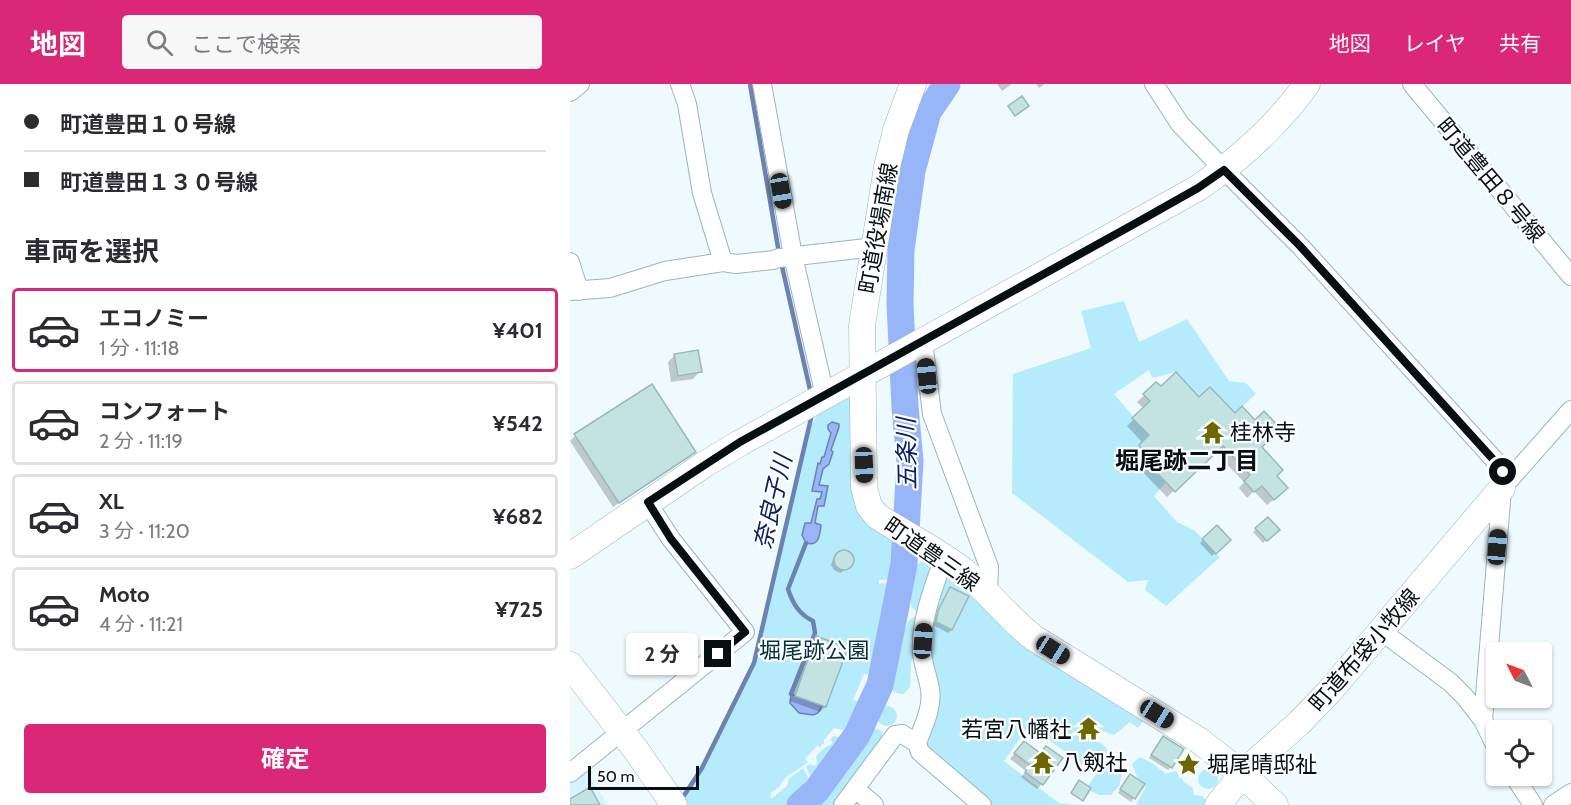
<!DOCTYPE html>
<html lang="ja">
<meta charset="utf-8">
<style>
:root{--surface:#fff;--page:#f7f7f7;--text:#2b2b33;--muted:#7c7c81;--line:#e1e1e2;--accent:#db2777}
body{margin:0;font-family:Cabin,"Noto Sans JP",sans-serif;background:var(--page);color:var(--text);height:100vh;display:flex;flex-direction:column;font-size:22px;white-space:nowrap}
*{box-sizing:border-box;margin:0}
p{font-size:20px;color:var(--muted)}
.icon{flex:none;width:33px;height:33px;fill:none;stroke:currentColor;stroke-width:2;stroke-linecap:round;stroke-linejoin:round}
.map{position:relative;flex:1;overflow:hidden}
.side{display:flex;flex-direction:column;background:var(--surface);width:570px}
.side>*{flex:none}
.hud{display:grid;align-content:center;height:132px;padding:0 24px;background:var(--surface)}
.needle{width:39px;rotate:312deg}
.controls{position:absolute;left:916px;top:558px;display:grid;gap:12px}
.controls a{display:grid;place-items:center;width:66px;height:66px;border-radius:6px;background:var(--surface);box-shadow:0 2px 4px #0004;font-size:30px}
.scale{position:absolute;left:18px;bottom:15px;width:111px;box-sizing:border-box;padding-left:6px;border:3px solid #060f12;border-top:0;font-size:16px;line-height:21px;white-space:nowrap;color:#060f12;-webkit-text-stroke:4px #fff;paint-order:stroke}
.end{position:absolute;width:27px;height:27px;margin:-14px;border:8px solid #060f12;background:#fff;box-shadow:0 0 0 3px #fff}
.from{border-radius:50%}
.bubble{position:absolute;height:42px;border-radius:6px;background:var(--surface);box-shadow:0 2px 4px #0004;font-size:20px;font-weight:700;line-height:42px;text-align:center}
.car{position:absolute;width:18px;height:36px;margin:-18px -9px;border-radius:8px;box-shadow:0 0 4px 2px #0007;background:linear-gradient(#222 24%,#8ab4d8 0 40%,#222 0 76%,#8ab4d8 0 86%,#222 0)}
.hud b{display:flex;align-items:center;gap:21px;height:57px;font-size:22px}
.hud b+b{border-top:2px solid var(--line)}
.hud i{width:15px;height:15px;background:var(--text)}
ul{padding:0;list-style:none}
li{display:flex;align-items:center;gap:18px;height:84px;margin:0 12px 9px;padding:0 12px;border:3px solid var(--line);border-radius:6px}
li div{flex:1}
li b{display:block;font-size:22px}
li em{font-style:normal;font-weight:700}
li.active{border-color:var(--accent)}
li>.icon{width:54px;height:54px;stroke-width:1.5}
h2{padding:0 24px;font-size:27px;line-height:72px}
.cta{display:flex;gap:12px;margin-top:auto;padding:12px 24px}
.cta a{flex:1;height:69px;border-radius:6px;background:var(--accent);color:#fff;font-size:24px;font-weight:700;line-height:69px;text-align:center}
header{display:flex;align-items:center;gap:36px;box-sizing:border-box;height:84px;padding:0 30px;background:var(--accent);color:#fff}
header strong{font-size:28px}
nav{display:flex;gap:33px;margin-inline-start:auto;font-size:21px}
.search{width:420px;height:54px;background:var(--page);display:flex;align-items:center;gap:15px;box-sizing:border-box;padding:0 21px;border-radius:6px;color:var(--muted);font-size:22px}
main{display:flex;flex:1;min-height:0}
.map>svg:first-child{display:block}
</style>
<header>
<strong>地図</strong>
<div class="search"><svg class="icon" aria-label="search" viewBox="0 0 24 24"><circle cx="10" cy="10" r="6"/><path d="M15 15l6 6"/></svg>ここで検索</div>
<nav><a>地図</a><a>レイヤ</a><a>共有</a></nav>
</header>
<main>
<section class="side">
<div class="hud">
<b><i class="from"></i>町道豊田１０号線</b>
<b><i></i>町道豊田１３０号線</b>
</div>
<h2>車両を選択</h2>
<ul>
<li class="active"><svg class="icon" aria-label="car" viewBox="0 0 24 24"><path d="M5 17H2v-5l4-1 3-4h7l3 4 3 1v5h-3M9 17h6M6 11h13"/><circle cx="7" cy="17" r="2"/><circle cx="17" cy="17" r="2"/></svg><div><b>エコノミー</b><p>1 分 · 11:18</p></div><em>¥401</em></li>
<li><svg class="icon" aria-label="car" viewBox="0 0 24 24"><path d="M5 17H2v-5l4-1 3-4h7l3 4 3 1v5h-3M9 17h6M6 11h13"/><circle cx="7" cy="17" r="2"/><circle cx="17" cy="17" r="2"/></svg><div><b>コンフォート</b><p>2 分 · 11:19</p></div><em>¥542</em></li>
<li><svg class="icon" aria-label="car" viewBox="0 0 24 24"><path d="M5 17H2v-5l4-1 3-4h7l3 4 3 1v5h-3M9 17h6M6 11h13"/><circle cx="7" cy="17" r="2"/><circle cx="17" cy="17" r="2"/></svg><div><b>XL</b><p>3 分 · 11:20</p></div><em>¥682</em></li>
<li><svg class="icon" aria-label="car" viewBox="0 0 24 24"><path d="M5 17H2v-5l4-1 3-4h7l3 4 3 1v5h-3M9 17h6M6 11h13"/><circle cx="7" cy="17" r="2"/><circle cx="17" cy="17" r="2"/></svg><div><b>Moto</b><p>4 分 · 11:21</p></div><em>¥725</em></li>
</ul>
<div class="cta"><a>確定</a></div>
</section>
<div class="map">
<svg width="1001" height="721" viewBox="0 0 1001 721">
<rect width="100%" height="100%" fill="#effafe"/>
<path fill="#d6f4fe" d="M16,686L38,721H0V698Z"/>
<path fill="#b6ebfc" d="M554,217L569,258L617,235L659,297L676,299L686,310L665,329L629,313L606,288L582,294L579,286L544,310L579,351L569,361L577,370L574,375L596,398L584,412L607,438L624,446L650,473L596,522L575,506L578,496L558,498L442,409L443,290L521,264L511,227Z
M291,291L294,403L326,452L331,462L325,473L330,486L327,495L309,496V500L313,499L324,500V508L316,516C319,526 315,529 316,537C317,549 319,557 309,565L310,578L298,590H294L283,616L294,619C293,629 291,647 287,655L279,657V667L248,686L250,693L241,695L236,682L241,680L244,682L247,680L246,672L254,664L263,659L260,656L263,652L270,653L272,658L277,656L278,647L264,644L254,656V659L249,664L248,661L235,675L238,678C228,687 215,690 209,703L201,709V715L217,702L219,694L233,684L242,701L225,721H108L132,684L144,659L143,656L153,641L152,637L156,635L184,579L210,476L229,381L241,343L255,312Z
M353,477L361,485L349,529L342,524L339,509L343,503L338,492L343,483Z
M377,494L408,518L439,551L444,550L581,626L568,644L560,638L544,651L533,647L519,637L512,641L508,648C519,656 531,656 538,666L523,681L508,680L497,669L459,642L434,677L489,719L509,721H412L356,666L354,658L358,566L362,520Z
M346,532L351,536L341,580L340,603L334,610C308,611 326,579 330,566L327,560C330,550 336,545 339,536Z
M307 632a10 10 0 1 1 20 0a10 10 0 1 1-20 0Z
M304,644L312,647V667L268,721H235C247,714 253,705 265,697L264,689L274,686C274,674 280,669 290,666L287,661L296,645Z
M570,673L582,679L596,690L606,687L614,698L623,704L624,711L632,712L640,721H566L575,705V700L568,695L562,680Z
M546,681L552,691L549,702L541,711H529L519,706L521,704L518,702L531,683Z
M628 695a10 10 0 1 1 20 0a10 10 0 1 1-20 0Z"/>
<path fill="#98b5f7" stroke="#6c83b2" stroke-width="1.5" d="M262,338L269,340V343L261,366L263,368L259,380L253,385L249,401L258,402L254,422H248L245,439L251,441C250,451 249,463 236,459L232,451L235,439H241L247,415H250L252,408L242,407L248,379L250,380L252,373H254L261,349L258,345V341Z
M221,610L252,622L248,629L243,631L229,629L220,619Z"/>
<path fill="#0003" d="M427,0H442L432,7Z
M466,0H475L469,4Z
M105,271L130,287L123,295L101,298L98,278Z
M586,300L591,304L629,315L690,363L705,392L709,411L697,421L684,407L677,414L669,404L674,398L645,368L597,413L568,383L571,377L563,369L573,359L557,342L574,325L567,318Z
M5,352L124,368L43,423L0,357Z
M697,435L708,446L693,459L683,448Z
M647,443L659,456L642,472L630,459Z
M273,466L279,469L283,474L279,483L270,489L264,486L261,481L263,475Z
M380,505L381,546L378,549L363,541L366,531Z
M247,554L276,565L255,623L250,628L220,617L242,559Z
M590,657L601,683L598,686L579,674Z
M454,659L472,700L467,705L451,693L456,687L440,675Z
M557,695L573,700L561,718L548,709Z"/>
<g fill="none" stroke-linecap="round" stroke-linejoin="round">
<path stroke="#6c83b2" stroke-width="4.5" d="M180,0L209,169
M211,178L241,310
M221,610L245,549L243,537C229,530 223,520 218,505L236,459
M111,716L132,684L184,579L242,330"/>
<path stroke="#98b5f7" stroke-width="27" d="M230,721L247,706L287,651L310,601L325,527L334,480L340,377L335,323L330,220L331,166L342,87L358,28L377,0"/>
</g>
<path fill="#c3e2e2" stroke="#99b8b8" stroke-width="1.5" d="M452,12L459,22L445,32L438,22Z
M128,266L132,288L108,292L104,270Z
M606,288L629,313L640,303L665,329L672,322L685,336L694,327L711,345L692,363L713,386L707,392L718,404L704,416L692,402L684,408L674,397L680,391L653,362L605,408L574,375L577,370L569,361L579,351L562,334L580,317L573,310L586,298L591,302Z
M82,300L126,368L49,419L4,350Z
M698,433L710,446L697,457L685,444Z
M647,441L661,456L646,470L632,455Z
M264 476a10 10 0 1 1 20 0a10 10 0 1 1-20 0Z
M380,503L399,512L382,546L366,538L368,527Z
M246,552L278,564L256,623L225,612Z
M593,652L614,665L602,684L581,671Z
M454,657L470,669L476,662L493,674L473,701L455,688L460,681L444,669Z
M560,690L575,700L565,715L550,705Z
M509,696L521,704L513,717L501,709Z
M20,703L30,721H0V715Z"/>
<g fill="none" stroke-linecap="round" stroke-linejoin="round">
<defs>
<path id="street" d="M110,0L117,20L132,109L153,178
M192,0L223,172L255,312
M584,0L610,40L654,86L730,162L931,383L933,393L913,636L927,665
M842,0L1001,192
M0,8L10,0
M0,178L9,207
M0,207L40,204L95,187L153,178L166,180L203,176L209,174L305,163
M353,257L362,330L419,483L418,509
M932,404L1001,326
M811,547L880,598L895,613L913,636
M347,659L350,668L412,721
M0,689L175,548L101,455L77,418
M944,692L963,721
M286,705L304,721
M273,721L325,651L332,650L347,659C353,642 363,624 360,605C358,593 353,581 352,569C350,536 364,503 374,473
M983,721L1001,709"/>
<path id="secondary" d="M343,0L326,46L317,83L292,241L294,403L299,422L307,432C336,451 367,466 394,487C419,508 438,534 464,554L630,657L672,690L705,721
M0,472L135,380L170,359L628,104C671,74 707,42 737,0
M0,581L66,666L104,721
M648,721L672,690L729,639L759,608L932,404"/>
</defs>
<use href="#street" stroke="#9ab5bf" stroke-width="20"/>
<use href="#secondary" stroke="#9ab5bf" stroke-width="27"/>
<use href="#street" stroke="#fff" stroke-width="18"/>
<use href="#secondary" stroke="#fff" stroke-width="26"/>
</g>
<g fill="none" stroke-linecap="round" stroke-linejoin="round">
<path stroke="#060f12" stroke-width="8" d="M148,570L175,548L101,455L78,418L170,358L566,139L628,104L654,86L730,162L930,383L933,388"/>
</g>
<defs>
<symbol id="temple-bare" viewBox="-9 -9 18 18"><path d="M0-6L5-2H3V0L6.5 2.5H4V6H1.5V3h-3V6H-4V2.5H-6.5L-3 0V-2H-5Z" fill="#6e6700" stroke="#fff" stroke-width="2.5" paint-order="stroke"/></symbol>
<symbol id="sight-bare" viewBox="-9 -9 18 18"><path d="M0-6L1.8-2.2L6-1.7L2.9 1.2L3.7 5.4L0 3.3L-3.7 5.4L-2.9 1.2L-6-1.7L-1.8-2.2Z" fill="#6e6700" stroke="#fff" stroke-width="2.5" paint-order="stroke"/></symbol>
</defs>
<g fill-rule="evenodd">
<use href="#temple-bare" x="626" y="332" width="33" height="33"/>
<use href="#temple-bare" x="502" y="628" width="33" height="33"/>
<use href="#temple-bare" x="456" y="662" width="33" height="33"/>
<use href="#sight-bare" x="602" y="664" width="33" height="33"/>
</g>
<g text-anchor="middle" stroke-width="4.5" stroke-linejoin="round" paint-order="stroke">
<g font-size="22" fill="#060f12" stroke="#fff">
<text transform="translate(921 96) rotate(50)" y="8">町道豊田８号線</text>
<text transform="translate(308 144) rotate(-80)" y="8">町道役場南線</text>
<text transform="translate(362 470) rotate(35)" y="8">町道豊三線</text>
<text transform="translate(794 566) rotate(-49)" y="8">町道布袋小牧線</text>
</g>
<g font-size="22" fill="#060f12" stroke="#fff" text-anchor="start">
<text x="660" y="356">桂林寺</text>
<text x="501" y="653" text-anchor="end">若宮八幡社</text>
<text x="491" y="686">八剱社</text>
<text x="637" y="688">堀尾晴邸祉</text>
</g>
<g font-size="22" fill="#01313d" stroke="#fff">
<text x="244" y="574">堀尾跡公園</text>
</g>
<g font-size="24" font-style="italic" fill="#0c206a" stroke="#fff">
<text transform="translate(337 370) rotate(-91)" y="8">五条川</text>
<text transform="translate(203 418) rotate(-77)" y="8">奈良子川</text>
</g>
<g font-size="24" font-weight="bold" fill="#060f12" stroke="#fff">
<text x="617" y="385">堀尾跡二丁目</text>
</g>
</g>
</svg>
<div class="controls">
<a><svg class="needle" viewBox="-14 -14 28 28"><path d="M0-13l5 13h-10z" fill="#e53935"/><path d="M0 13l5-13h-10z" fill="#7c7c81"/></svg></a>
<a><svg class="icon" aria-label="locate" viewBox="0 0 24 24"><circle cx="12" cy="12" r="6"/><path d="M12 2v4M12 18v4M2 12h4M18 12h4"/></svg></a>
</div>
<div class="scale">50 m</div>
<i class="end from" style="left:933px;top:388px"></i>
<i class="end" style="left:148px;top:570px"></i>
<div class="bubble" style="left:56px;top:549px;width:72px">2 分</div>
<i class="car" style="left:211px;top:107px;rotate:170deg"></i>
<i class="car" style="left:357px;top:292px;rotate:354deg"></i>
<i class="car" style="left:294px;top:381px;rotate:178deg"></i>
<i class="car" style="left:927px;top:463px;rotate:5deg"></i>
<i class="car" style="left:353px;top:557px;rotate:4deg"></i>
<i class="car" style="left:483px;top:566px;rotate:122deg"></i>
<i class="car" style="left:587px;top:630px;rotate:122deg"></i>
</div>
</main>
